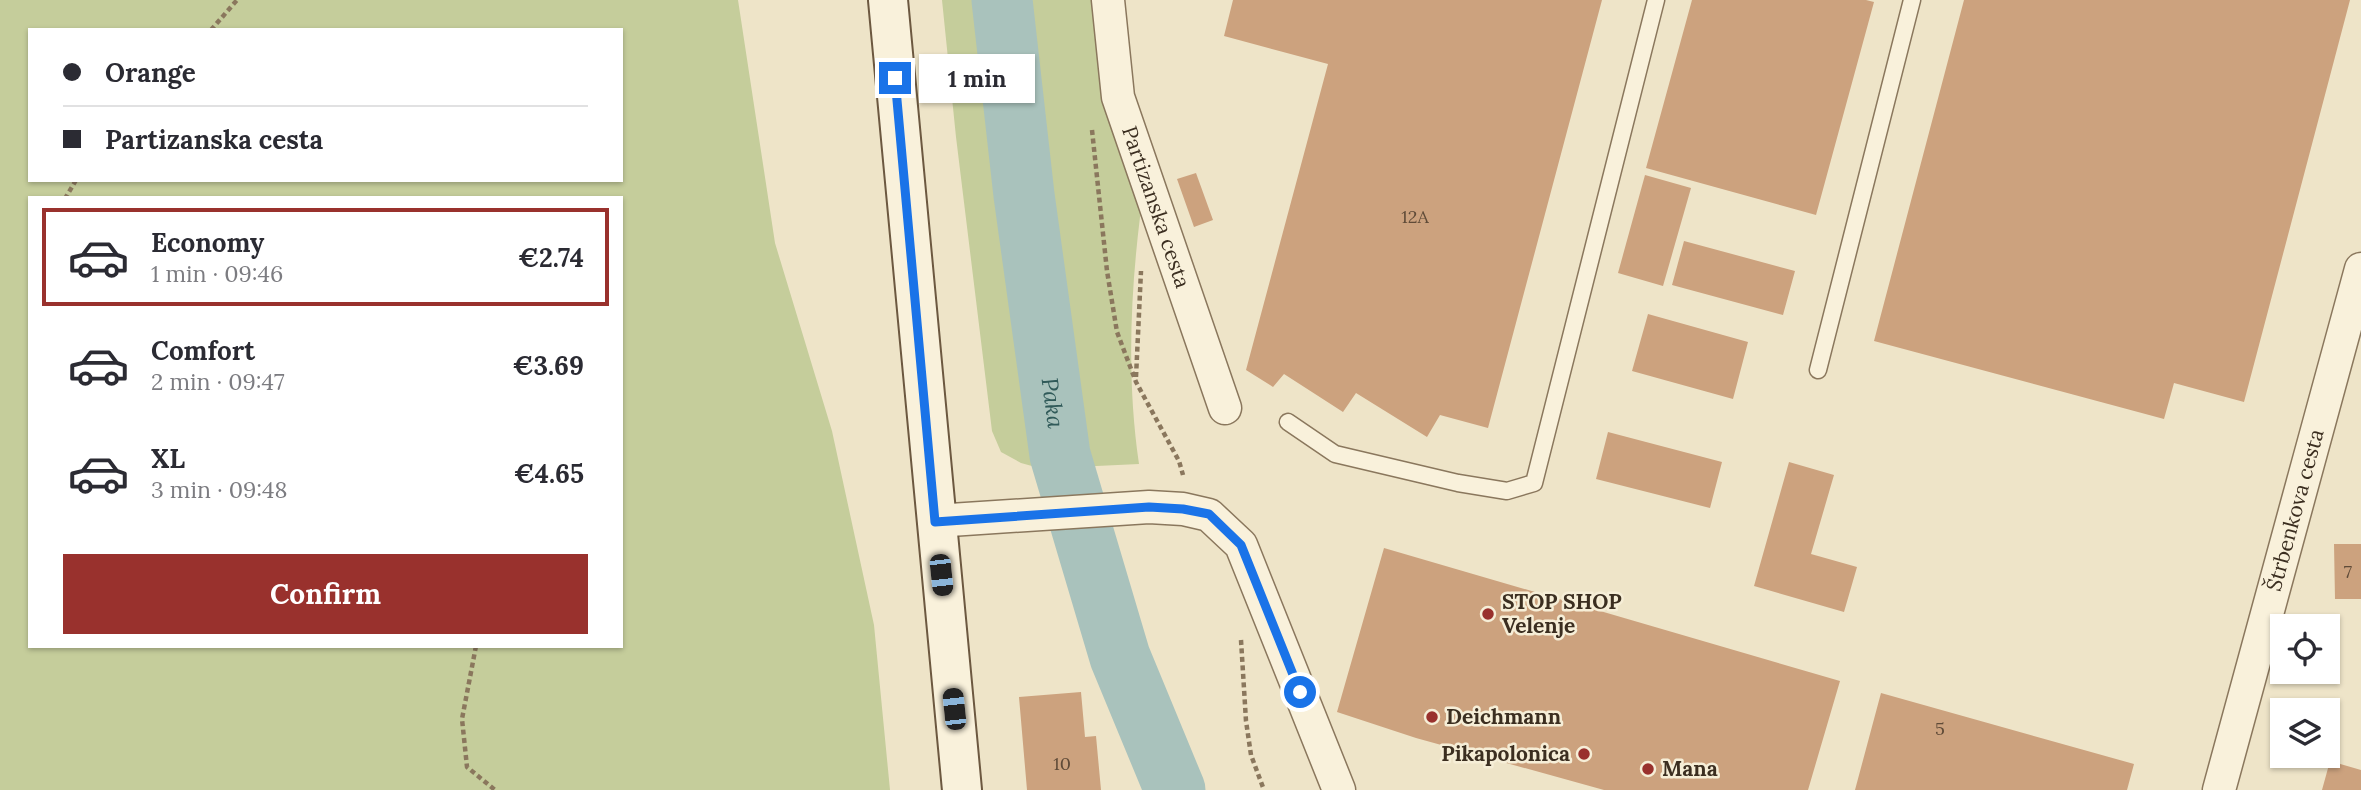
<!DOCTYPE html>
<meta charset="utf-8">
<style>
:root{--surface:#fff;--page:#f7f7f7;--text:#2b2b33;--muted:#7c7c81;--line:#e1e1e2;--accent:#99312d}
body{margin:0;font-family:Lora,serif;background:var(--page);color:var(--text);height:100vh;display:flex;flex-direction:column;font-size:26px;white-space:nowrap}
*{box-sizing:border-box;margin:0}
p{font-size:23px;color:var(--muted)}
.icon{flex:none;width:38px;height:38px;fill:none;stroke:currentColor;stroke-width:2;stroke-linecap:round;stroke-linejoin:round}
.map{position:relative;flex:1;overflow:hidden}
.sheet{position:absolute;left:28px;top:196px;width:595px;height:452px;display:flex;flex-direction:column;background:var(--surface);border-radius:0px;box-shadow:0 2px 5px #0004}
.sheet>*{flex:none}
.top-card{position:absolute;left:28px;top:28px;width:595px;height:154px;border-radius:0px;box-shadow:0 2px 5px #0004;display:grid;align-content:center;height:154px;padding:0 35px;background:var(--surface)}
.fabs{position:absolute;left:2270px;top:614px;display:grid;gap:14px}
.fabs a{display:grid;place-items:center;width:70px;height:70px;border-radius:0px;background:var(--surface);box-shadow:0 2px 5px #0004;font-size:35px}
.end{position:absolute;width:32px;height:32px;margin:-16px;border:9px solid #1a73e8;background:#fff;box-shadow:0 0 0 4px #fff}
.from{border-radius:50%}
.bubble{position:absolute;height:49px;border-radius:0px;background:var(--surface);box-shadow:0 2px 5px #0004;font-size:23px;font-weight:800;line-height:49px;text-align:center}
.car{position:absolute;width:21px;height:42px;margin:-21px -10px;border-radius:9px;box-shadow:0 0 5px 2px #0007;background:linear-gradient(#222 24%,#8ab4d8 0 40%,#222 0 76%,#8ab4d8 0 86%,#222 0)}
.top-card b{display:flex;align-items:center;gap:24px;height:66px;font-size:26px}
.top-card b+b{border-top:2px solid var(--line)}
.top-card i{width:18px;height:18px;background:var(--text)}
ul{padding:12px 0 0;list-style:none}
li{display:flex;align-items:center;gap:21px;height:98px;margin:0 14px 10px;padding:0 21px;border:4px solid transparent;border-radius:0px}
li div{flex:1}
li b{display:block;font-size:26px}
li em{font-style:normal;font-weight:800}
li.current{border-color:var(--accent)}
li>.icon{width:63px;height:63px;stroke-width:1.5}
.cta{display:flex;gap:14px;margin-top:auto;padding:14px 35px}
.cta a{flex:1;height:80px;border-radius:0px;background:var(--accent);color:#fff;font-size:28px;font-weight:800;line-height:80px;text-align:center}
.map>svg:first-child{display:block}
</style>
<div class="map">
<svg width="2361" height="790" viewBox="0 0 2361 790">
<rect width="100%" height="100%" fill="#eee4c8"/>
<path fill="#c5cd9b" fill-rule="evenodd" d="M0,0H738L775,243L832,431L874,625L890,790H0ZM30,30H621V180H30ZM30,198H621V646H30Z
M942,0H988L1013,255L1042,438L1050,471L1021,463L1001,452L992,431L956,137Z
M1014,0H1093L1146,203L1140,217C1130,299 1127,382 1139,464L1075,467L1055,351Z"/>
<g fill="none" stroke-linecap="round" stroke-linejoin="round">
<path stroke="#a9c2bc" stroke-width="61" id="s1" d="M1002,0L1024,195L1060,455L1120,657L1175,790"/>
</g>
<path fill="#cca27e" d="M1233,0H1602L1488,428L1440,415L1427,437L1356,393L1343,412L1284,374L1273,387L1246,370L1328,64L1224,36Z
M1692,0H1866L1874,2L1816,215L1646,168Z
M1964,0H2350L2244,402L2174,383L2164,419L1874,341Z
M1196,173L1213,220L1194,227L1177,179Z
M1645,175L1691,188L1663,286L1618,273Z
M1684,241L1795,271L1783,315L1672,285Z
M1648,314L1748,342L1733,399L1632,371Z
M1608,432L1722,462L1710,508L1596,479Z
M1789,462L1834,475L1811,554L1857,567L1844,612L1754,586Z
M2334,544H2361V599H2335Z
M1384,548L1840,681L1808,790H1604L1416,738L1337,712Z
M1081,692L1085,737L1096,736L1101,790H1027L1019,697Z
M1881,693L2134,764L2127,790H1855Z
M2330,761L2361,770V790H2322Z"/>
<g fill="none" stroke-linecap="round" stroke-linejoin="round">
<defs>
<path id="service" d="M1818,370L1912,0
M1288,422L1335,454L1458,483L1507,491L1534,483L1656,0"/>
<g id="minor">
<path id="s2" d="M1108,0L1118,97L1225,408"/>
<path d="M935,521L1149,507L1183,509L1209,515L1241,545L1339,790"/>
<path id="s3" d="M2219,790L2361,269"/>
</g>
<path id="secondary" d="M888,0L962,790"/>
</defs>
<use href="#service" stroke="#8a775d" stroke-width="19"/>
<use href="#minor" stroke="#8a775d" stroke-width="35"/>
<use href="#secondary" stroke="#6c5840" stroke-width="42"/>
<path stroke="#8a775d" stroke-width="4.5" stroke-dasharray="5 3.5" stroke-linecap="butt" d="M211,30L237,0
M1092,130L1107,271L1117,332L1136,382L1179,461L1183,475
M68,198L66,197L76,180
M1136,377L1141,271
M1241,640L1246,721L1251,755L1264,790
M476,646L462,719L467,767L495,790"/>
<use href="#service" stroke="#f9f1db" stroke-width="16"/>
<use href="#minor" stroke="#f9f1db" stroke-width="32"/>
<use href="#secondary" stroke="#f9f1db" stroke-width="38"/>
</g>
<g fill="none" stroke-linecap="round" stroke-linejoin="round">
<path stroke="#1a73e8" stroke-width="9" d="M895,78L935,522L1149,507L1183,509L1209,514L1241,545L1300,692"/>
</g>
<g fill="#99312d" stroke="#f6eed7" stroke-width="2.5">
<circle cx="1488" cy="614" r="7"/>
<circle cx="1432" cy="717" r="7"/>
<circle cx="1584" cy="754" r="7"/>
<circle cx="1648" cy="769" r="7"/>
</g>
<g text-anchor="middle" stroke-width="5" stroke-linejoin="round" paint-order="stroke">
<g font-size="18" fill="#5f4b38">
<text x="1415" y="223">12A</text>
<text x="2348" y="578">7</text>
<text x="1940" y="735">5</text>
<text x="1062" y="770">10</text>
</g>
<g font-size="21" fill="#3b2e20" stroke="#f6eed7">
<text dy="7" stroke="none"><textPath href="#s2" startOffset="214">Partizanska cesta</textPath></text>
<text dy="7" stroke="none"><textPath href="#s3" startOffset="290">Štrbenkova cesta</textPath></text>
</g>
<g font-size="21" font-weight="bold" fill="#3b2e20" stroke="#f6eed7" text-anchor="start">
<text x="1502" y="609">STOP SHOP<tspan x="1502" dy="24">Velenje</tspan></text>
<text x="1446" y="724">Deichmann</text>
<text x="1570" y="761" text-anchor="end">Pikapolonica</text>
<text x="1662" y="776">Mana</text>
</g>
<g font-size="23" font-style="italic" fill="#305a59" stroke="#f6eed7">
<text dy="8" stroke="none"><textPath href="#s1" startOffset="406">Paka</textPath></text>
</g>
</g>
</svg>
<div class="fabs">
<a><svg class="icon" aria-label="locate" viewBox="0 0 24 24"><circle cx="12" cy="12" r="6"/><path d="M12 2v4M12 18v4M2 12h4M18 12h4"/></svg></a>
<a><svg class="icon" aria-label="layers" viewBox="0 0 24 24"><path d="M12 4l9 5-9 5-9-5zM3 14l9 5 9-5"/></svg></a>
</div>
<i class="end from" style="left:1300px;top:692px"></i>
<i class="end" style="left:895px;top:78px"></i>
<div class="bubble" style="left:919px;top:54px;width:116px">1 min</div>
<i class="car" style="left:941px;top:575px;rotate:174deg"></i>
<i class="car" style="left:954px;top:709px;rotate:354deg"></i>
<div class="top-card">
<b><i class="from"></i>Orange</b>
<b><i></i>Partizanska cesta</b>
</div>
<section class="sheet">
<ul>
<li class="current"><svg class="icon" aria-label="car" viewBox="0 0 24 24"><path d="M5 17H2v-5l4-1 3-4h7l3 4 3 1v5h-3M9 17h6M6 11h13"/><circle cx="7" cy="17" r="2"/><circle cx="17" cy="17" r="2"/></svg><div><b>Economy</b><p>1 min · 09:46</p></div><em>€2.74</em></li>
<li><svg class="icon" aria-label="car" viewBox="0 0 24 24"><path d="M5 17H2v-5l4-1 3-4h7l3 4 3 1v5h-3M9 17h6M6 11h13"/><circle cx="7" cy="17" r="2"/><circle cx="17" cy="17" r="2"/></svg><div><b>Comfort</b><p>2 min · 09:47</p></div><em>€3.69</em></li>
<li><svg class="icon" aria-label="car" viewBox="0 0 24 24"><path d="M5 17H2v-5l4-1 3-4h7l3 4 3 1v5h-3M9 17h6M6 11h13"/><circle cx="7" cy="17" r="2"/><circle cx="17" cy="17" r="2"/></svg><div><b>XL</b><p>3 min · 09:48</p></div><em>€4.65</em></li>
</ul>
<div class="cta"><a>Confirm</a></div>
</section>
</div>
